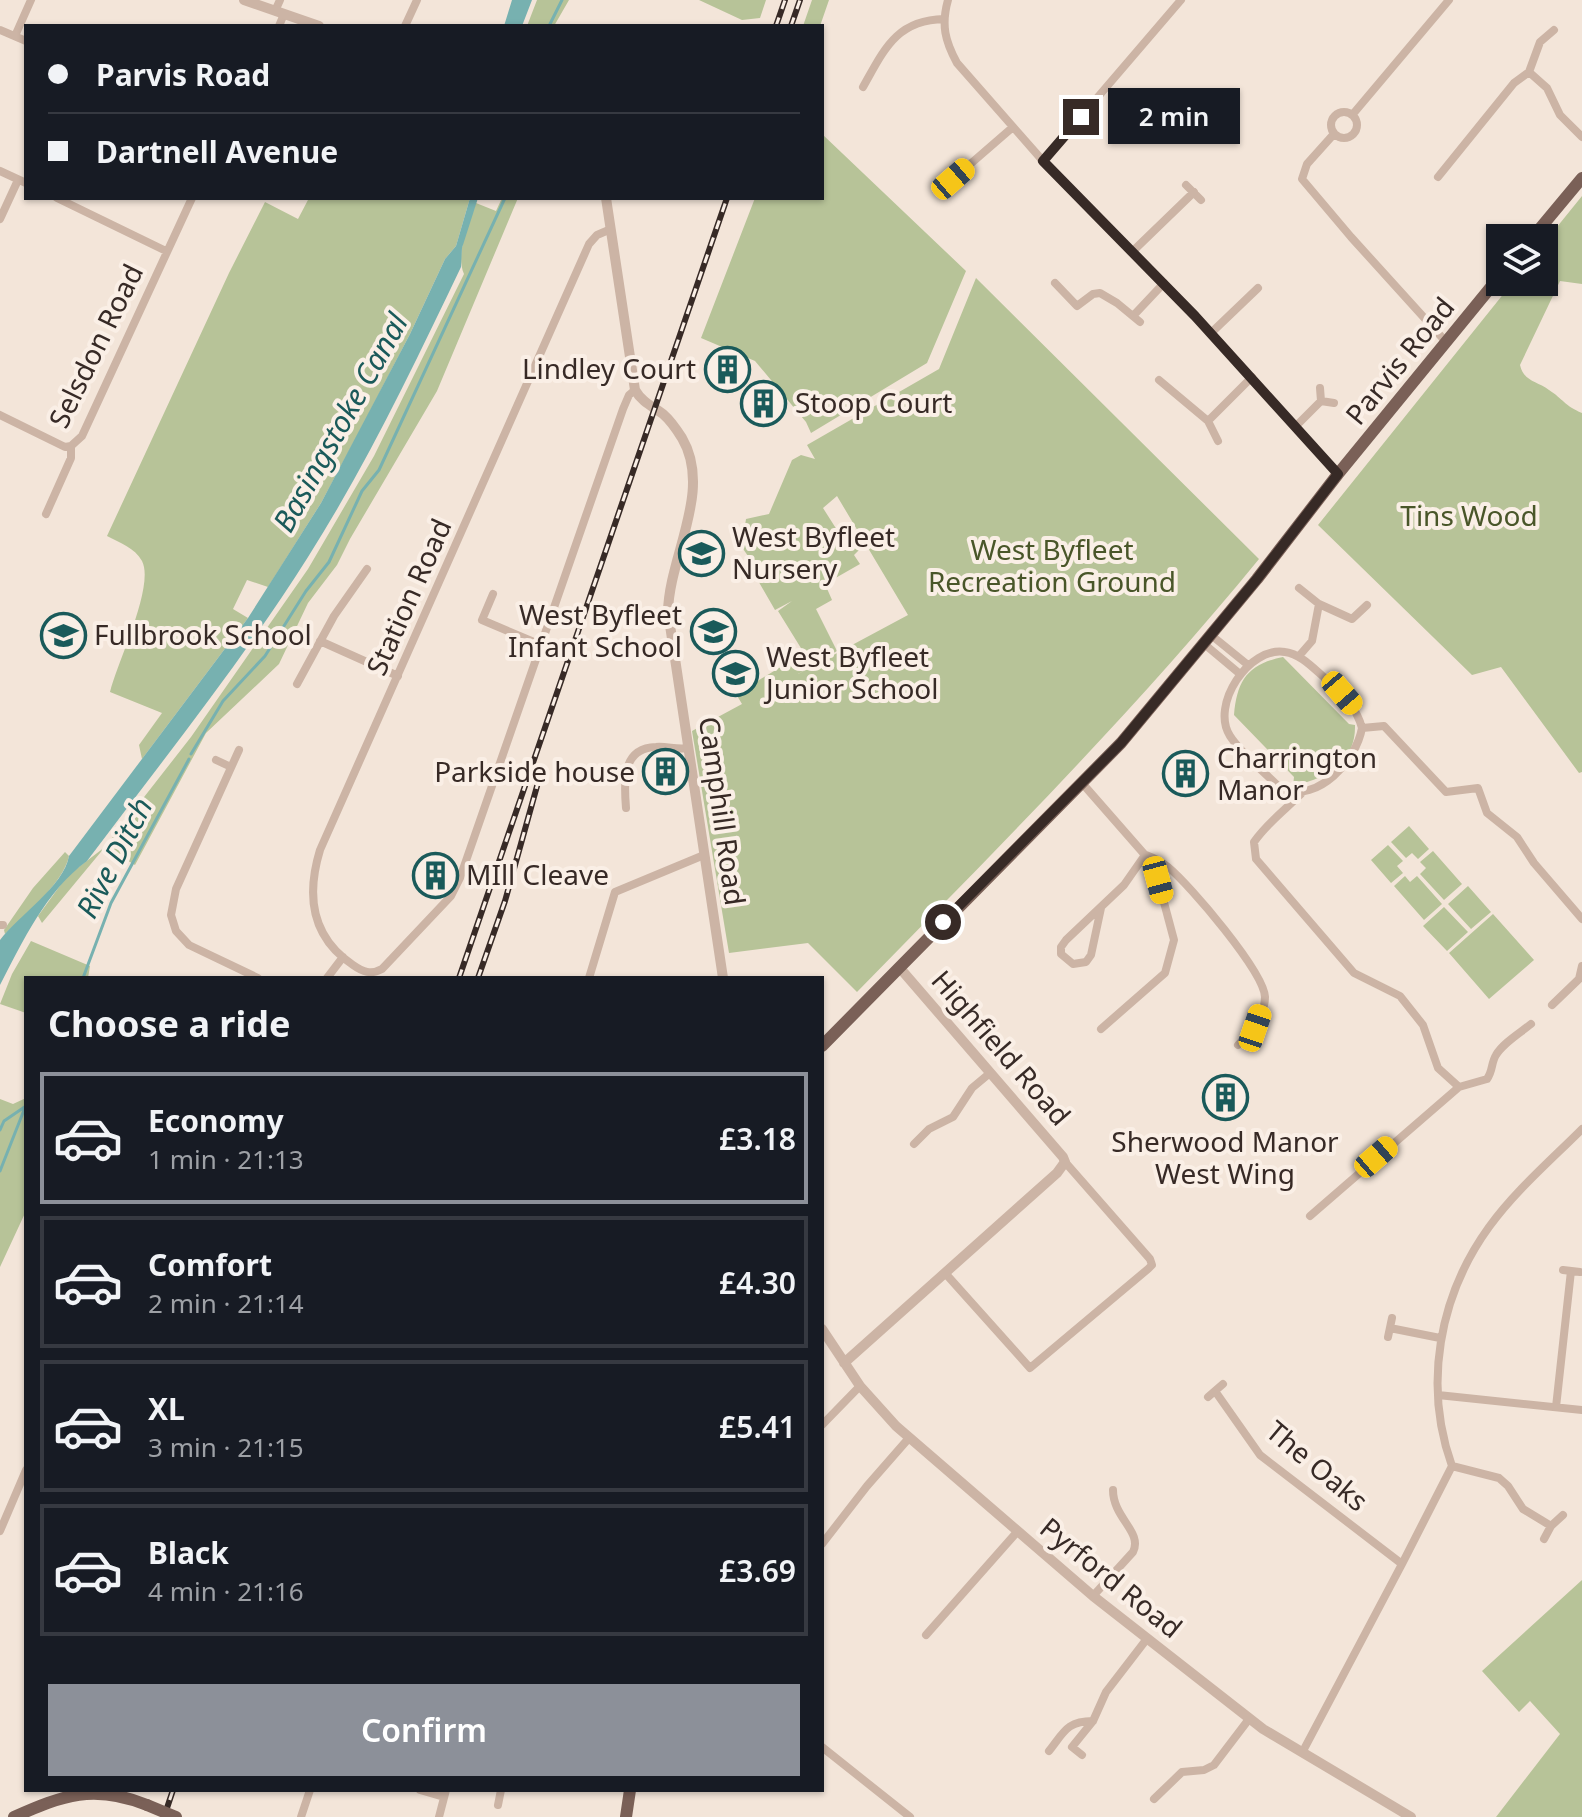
<!DOCTYPE html>
<meta charset="utf-8">
<style>
:root{--surface:#171b24;--page:#20242c;--text:#f1f3f6;--muted:#9ea1a6;--line:#363941;--accent:#8c9099}
body{margin:0;font-family:"Noto Sans",sans-serif;background:var(--page);color:var(--text);height:100vh;display:flex;flex-direction:column;font-size:30px;white-space:nowrap}
*{box-sizing:border-box;margin:0}
p{font-size:26px;color:var(--muted)}
.icon{flex:none;width:44px;height:44px;fill:none;stroke:currentColor;stroke-width:2;stroke-linecap:round;stroke-linejoin:round}
.map{position:relative;flex:1;overflow:hidden}
.details{position:absolute;left:24px;top:976px;width:800px;height:816px;display:flex;flex-direction:column;background:var(--surface);border-radius:0px;box-shadow:0 2px 6px #0004}
.details>*{flex:none}
.top-card{position:absolute;left:24px;top:24px;width:800px;height:176px;border-radius:0px;box-shadow:0 2px 6px #0004;display:grid;align-content:center;height:176px;padding:0 24px;background:var(--surface)}
.fabs{position:absolute;left:1486px;top:224px;display:grid;gap:16px}
.fabs a{display:grid;place-items:center;width:72px;height:72px;border-radius:0px;background:var(--surface);box-shadow:0 2px 6px #0004;font-size:40px}
.end{position:absolute;width:36px;height:36px;margin:-18px;border:10px solid #372a26;background:#fff;box-shadow:0 0 0 4px #fff}
.from{border-radius:50%}
.bubble{position:absolute;height:56px;border-radius:0px;background:var(--surface);box-shadow:0 2px 6px #0004;font-size:26px;font-weight:600;line-height:56px;text-align:center}
.car{position:absolute;width:24px;height:48px;margin:-24px -12px;border-radius:10px;box-shadow:0 0 6px 2px #0007;background:linear-gradient(#f5c518 24%,#345 0 40%,#f5c518 0 76%,#345 0 86%,#f5c518 0)}
.top-card b{display:flex;align-items:center;gap:28px;height:76px;font-size:30px}
.top-card b+b{border-top:2px solid var(--line)}
.top-card i{width:20px;height:20px;background:var(--text)}
ul{padding:0;list-style:none}
li{display:flex;align-items:center;gap:24px;height:132px;margin:0 16px 12px;padding:0 8px;border:4px solid var(--line);border-radius:0px}
li div{flex:1}
li b{display:block;font-size:30px}
li em{font-style:normal;font-weight:600}
li.active{border-color:var(--accent)}
li>.icon{width:72px;height:72px;stroke-width:1.5}
h2{padding:0 24px;font-size:36px;line-height:96px}
.primary-button{display:flex;gap:16px;margin-top:auto;padding:16px 24px}
.primary-button a{flex:1;height:92px;border-radius:0px;background:var(--accent);color:#fff;font-size:32px;font-weight:600;line-height:92px;text-align:center}
.map>svg:first-child{display:block}
</style>
<div class="map">
<svg width="1582" height="1817" viewBox="0 0 1582 1817">
<rect width="100%" height="100%" fill="#f3e5d9"/>
<path fill="#b7c398" fill-rule="evenodd" d="M537,0H569L554,26H527Z
M699,0H766L760,18L742,20Z
M812,0H829L820,26H803Z
M822,134L966,271L927,363L811,433L806,422L755,361L701,338L755,198H822Z
M1582,196V284L1560,281L1520,365C1524,382 1537,381 1549,390C1563,399 1565,406 1582,413V772L1579,773L1501,667L1472,675L1318,525L1513,282H1544V243Z
M309,198H470L456,246L445,259L410,334L357,436L321,503L268,587L247,580L233,609L248,618L142,759L139,745L162,713L110,692C117,663 155,586 142,561C135,548 120,543 107,536L229,273L265,202L298,219Z
M502,198H518L437,391L350,539L337,565L308,603L279,664L206,733L135,865L105,847L42,923L38,916L67,876L105,847L191,737L308,569L374,456L464,274C455,253 469,224 476,203L496,211Z
M976,278L1259,559C1134,712 995,851 857,992L808,943L729,953L692,731L742,704L736,694L804,653L778,611L792,601L775,610L745,558L748,556L739,543L743,538L746,519L769,514L792,460L801,455L815,459L807,445L939,369ZM837,496L908,615L798,674L837,651L816,609L832,600L825,584L860,564L854,555L863,546L853,528L843,526L837,530L823,508Z
M1283,657L1349,724L1355,725C1356,763 1326,778 1293,786L1294,777L1234,715C1237,680 1248,664 1283,657Z
M1409,826L1429,849L1418,859L1412,853L1406,858L1391,842Z
M1388,845L1403,861L1397,866L1403,873L1391,883L1371,860Z
M1433,851L1462,884L1444,900L1420,874L1426,868L1420,862Z
M65,852L69,856C64,882 24,917 5,934L4,930L33,888Z
M1405,876L1410,882L1417,876L1442,904L1424,920L1394,886Z
M1468,886L1491,912L1471,929L1448,904Z
M1444,907L1468,932L1447,951L1423,926Z
M1493,914L1534,960L1489,999L1449,953Z
M31,941L90,966L88,978H26V1013L0,1004L12,974Z
M26,1098V1211L0,1267V1099L13,1104Z
M1582,1580V1817H1496L1560,1734L1530,1701L1519,1712L1482,1671Z"/>
<path fill="#77b1b0" d="M512,0H532L522,26H504Z
M470,198H478L462,248L461,267C414,365 367,464 308,557C241,663 162,761 87,861C46,891 23,941 0,985V940C18,916 64,886 69,856L248,618L321,503L410,334L445,259L456,246Z"/>
<g fill="none" stroke-linecap="round" stroke-linejoin="round">
<path stroke="#77b1b0" stroke-width="3" d="M549,26L562,0
M191,754L223,701L265,656L306,591L329,562L362,491L379,470L505,198
M83,978L111,903L189,759
M0,1130L4,1121L26,1106
M0,1171L26,1105"/>
<path stroke="#ccb4a5" stroke-width="8" d="M948,0C941,25 945,41 957,63L1043,161L1211,333L1338,474
M275,11L280,0
M279,26L284,14
M405,26L417,0
M0,30L26,41
M15,36L31,0
M1529,72L1547,88L1560,115L1582,137
M863,87C884,50 896,20 944,19
M1331 125a13 13 0 1 1 26 0a13 13 0 1 1-26 0Z
M1353,114L1449,0
M1333,135L1307,164L1302,179L1351,237L1447,343
M1043,161L1181,0
M0,171L26,183
M1438,177L1514,83L1529,72L1540,42L1554,30
M953,179L1013,127
M1186,185L1201,200
M57,198L166,251
M0,219L18,180
M611,229L597,235L589,244L320,850C306,896 311,937 353,965C363,972 371,975 382,969L451,896L460,878L623,409L629,395L635,390
M1133,251L1194,192
M1055,283L1077,306L1093,294L1100,293L1117,303L1140,322
M1133,316L1164,283
M1211,333L1258,288
M1159,380L1208,421L1218,441
M1321,401L1334,403
M0,415L65,447L71,446
M1208,421L1252,377
M1295,427L1321,401L1320,388
M46,514L71,458V446L82,436L192,198
M1299,588L1319,604L1312,641L1299,656
M493,594L482,620L541,645
M1319,604L1352,619L1367,605
M1211,635L1248,665
M320,641L398,676
M1203,643L1240,674
M297,684L334,616L367,569
M1362,728C1356,761 1319,802 1282,790C1266,773 1243,756 1230,736C1210,705 1249,646 1285,652C1301,654 1314,669 1326,679C1342,694 1356,706 1362,728L1384,726L1446,792L1478,788L1487,813L1517,837L1534,863L1582,919
M239,750L176,889L171,915L176,931L189,945L258,978
M216,760L231,767
M1082,783L1145,855L1158,880L1174,940L1165,973L1101,1029
M1301,794C1285,810 1267,823 1254,842L1256,859L1354,973L1400,996L1423,1025L1438,1068L1459,1087L1310,1216
M626,808C624,783 621,748 656,747C667,746 677,750 688,748
M1146,855C1154,858 1162,862 1168,867C1190,885 1264,972 1265,997C1265,1016 1250,1033 1238,1045
M1101,908L1091,955L1086,962L1073,964L1061,954V947L1066,940L1124,885L1145,855
M0,925H3
M327,978L343,957
M589,978L615,892L704,855
M1552,1005L1579,979L1582,966
M1459,1087L1487,1079C1493,1071 1491,1063 1496,1055C1503,1043 1520,1033 1531,1024
M914,1144L929,1129L953,1117L972,1088L990,1073
M1563,1270L1580,1272
M945,1273L1030,1368L1148,1269L1152,1265L1150,1259L1065,1162
M1390,1328L1440,1338
M1388,1337L1392,1318
M1215,1391L1260,1455L1402,1564L1303,1751
M1438,1395L1582,1410
M1208,1397L1223,1384
M1556,1407L1571,1271
M822,1425L860,1386
M1452,1466C1423,1385 1439,1296 1489,1227C1515,1191 1551,1160 1582,1129
M1452,1466L1499,1478L1508,1486L1523,1509L1551,1526
M0,1531L26,1470
M1544,1539L1551,1526L1563,1515
M822,1544L867,1486L909,1438
M1402,1564L1452,1466
M1093,1596L1133,1552C1143,1532 1113,1518 1113,1490
M926,1635L1017,1532
M822,1747L910,1817
M1049,1751C1064,1732 1067,1721 1093,1721
M1082,1755L1072,1747L1093,1721L1106,1692L1146,1640
M420,1790L444,1797
M1154,1799L1182,1772L1204,1770L1214,1765L1249,1719
M498,1805L501,1790
M301,1817L310,1790
M439,1817L446,1790"/>
<path stroke="#ccb4a5" stroke-width="10" d="M244,0L319,26
M606,198L635,390C642,402 652,406 663,414C670,420 677,430 682,438C713,491 669,556 668,612L723,978
M822,1329L860,1386L896,1426L1093,1596L1263,1729L1411,1817
M844,1363L1057,1173L1065,1162L1063,1157L899,967"/>
<path stroke="#7a6057" stroke-width="12" d="M1532,238L1582,178
M822,1046L1121,743L1257,579L1338,474L1500,276
M14,1817C63,1795 94,1784 147,1805
M626,1817L630,1790"/>
<defs>
<path id="rail" d="M776,26L785,0
M791,26L800,0
M459,978L727,198
M478,978L505,901L539,779
M164,1817L173,1790"/>
</defs>
<use href="#rail" stroke="#372a26" stroke-width="6"/>
<use href="#rail" stroke="#faefe6" stroke-width="3" stroke-dasharray="9" stroke-linecap="butt"/>
<path stroke="#7a6057" stroke-width="12" d="M147,1805L176,1817"/>
</g>
<g fill="none" stroke-linecap="round" stroke-linejoin="round">
<path stroke="#372a26" stroke-width="10" d="M943,922L1121,743L1257,579L1338,474L1195,316L1043,161L1081,117"/>
</g>
<defs>
<symbol id="building-ring" viewBox="-11 -11 22 22"><circle r="9.5" fill="#faefe6" stroke="#1a5a5a" stroke-width="1.5"/><path d="M-4-6H4V6H1V3H-1V6H-4ZM-2.5-4.3h1.7v1.8h-1.7ZM.8-4.3h1.7v1.8H.8ZM-2.5-1h1.7V.8h-1.7ZM.8-1h1.7V.8H.8Z" fill="#1a5a5a"/></symbol>
<symbol id="school-ring" viewBox="-11 -11 22 22"><circle r="9.5" fill="#faefe6" stroke="#1a5a5a" stroke-width="1.5"/><path d="M0-5L7-2L0 1L-7-2ZM-4 1L0 2.5L4 1V4Q0 6-4 4Z" fill="#1a5a5a"/></symbol>
</defs>
<g fill-rule="evenodd">
<use href="#building-ring" x="702" y="344" width="51" height="51"/>
<use href="#building-ring" x="738" y="378" width="51" height="51"/>
<use href="#school-ring" x="676" y="528" width="51" height="51"/>
<use href="#school-ring" x="688" y="606" width="51" height="51"/>
<use href="#school-ring" x="38" y="610" width="51" height="51"/>
<use href="#school-ring" x="710" y="648" width="51" height="51"/>
<use href="#building-ring" x="640" y="746" width="51" height="51"/>
<use href="#building-ring" x="1160" y="748" width="51" height="51"/>
<use href="#building-ring" x="410" y="850" width="51" height="51"/>
<use href="#building-ring" x="1200" y="1072" width="51" height="51"/>
</g>
<g text-anchor="middle" stroke-width="8" stroke-linejoin="round" paint-order="stroke">
<g font-size="28" fill="#372a26" stroke="#faefe6">
<text transform="translate(96 346) rotate(-64)" y="10">Selsdon Road</text>
<text transform="translate(1400 361) rotate(-51)" y="10">Parvis Road</text>
<text transform="translate(409 597) rotate(-66)" y="10">Station Road</text>
<text transform="translate(722 811) rotate(82)" y="10">Camphill Road</text>
<text transform="translate(1001 1048) rotate(49)" y="10">Highfield Road</text>
<text transform="translate(1317 1466) rotate(40)" y="10">The Oaks</text>
<text transform="translate(1111 1578) rotate(39)" y="10">Pyrford Road</text>
</g>
<g font-size="28" fill="#372a26" stroke="#faefe6" text-anchor="start">
<text x="696" y="379" text-anchor="end">Lindley Court</text>
<text x="795" y="413">Stoop Court</text>
<text x="732" y="547">West Byfleet<tspan x="732" dy="32">Nursery</tspan></text>
<text x="682" y="625" text-anchor="end">West Byfleet<tspan x="682" dy="32">Infant School</tspan></text>
<text x="94" y="645">Fullbrook School</text>
<text x="766" y="667">West Byfleet<tspan x="766" dy="32">Junior School</tspan></text>
<text x="1217" y="768">Charrington<tspan x="1217" dy="32">Manor</tspan></text>
<text x="635" y="782" text-anchor="end">Parkside house</text>
<text x="466" y="885">MIll Cleave</text>
<text x="1225" y="1152" text-anchor="middle">Sherwood Manor<tspan x="1225" dy="32">West Wing</tspan></text>
</g>
<g font-size="28" fill="#495629" stroke="#faefe6">
<text x="1469" y="526">Tins Wood</text>
<text x="1052" y="560">West Byfleet<tspan x="1052" dy="32">Recreation Ground</tspan></text>
</g>
<g font-size="30" font-style="italic" fill="#1a5a5a" stroke="#faefe6">
<text transform="translate(341 423) rotate(-61)" y="10">Basingstoke Canal</text>
<text transform="translate(115 858) rotate(-63)" y="10">Rive Ditch</text>
</g>
</g>
</svg>
<div class="fabs">
<a><svg class="icon" aria-label="layers" viewBox="0 0 24 24"><path d="M12 4l9 5-9 5-9-5zM3 14l9 5 9-5"/></svg></a>
</div>
<i class="end from" style="left:943px;top:922px"></i>
<i class="end" style="left:1081px;top:117px"></i>
<div class="bubble" style="left:1108px;top:88px;width:132px">2 min</div>
<i class="car" style="left:953px;top:179px;rotate:49deg"></i>
<i class="car" style="left:1342px;top:693px;rotate:139deg"></i>
<i class="car" style="left:1158px;top:880px;rotate:165deg"></i>
<i class="car" style="left:1255px;top:1028px;rotate:19deg"></i>
<i class="car" style="left:1376px;top:1157px;rotate:49deg"></i>
<div class="top-card">
<b><i class="from"></i>Parvis Road</b>
<b><i></i>Dartnell Avenue</b>
</div>
<section class="details">
<h2>Choose a ride</h2>
<ul>
<li class="active"><svg class="icon" aria-label="car" viewBox="0 0 24 24"><path d="M5 17H2v-5l4-1 3-4h7l3 4 3 1v5h-3M9 17h6M6 11h13"/><circle cx="7" cy="17" r="2"/><circle cx="17" cy="17" r="2"/></svg><div><b>Economy</b><p>1 min · 21:13</p></div><em>£3.18</em></li>
<li><svg class="icon" aria-label="car" viewBox="0 0 24 24"><path d="M5 17H2v-5l4-1 3-4h7l3 4 3 1v5h-3M9 17h6M6 11h13"/><circle cx="7" cy="17" r="2"/><circle cx="17" cy="17" r="2"/></svg><div><b>Comfort</b><p>2 min · 21:14</p></div><em>£4.30</em></li>
<li><svg class="icon" aria-label="car" viewBox="0 0 24 24"><path d="M5 17H2v-5l4-1 3-4h7l3 4 3 1v5h-3M9 17h6M6 11h13"/><circle cx="7" cy="17" r="2"/><circle cx="17" cy="17" r="2"/></svg><div><b>XL</b><p>3 min · 21:15</p></div><em>£5.41</em></li>
<li><svg class="icon" aria-label="car" viewBox="0 0 24 24"><path d="M5 17H2v-5l4-1 3-4h7l3 4 3 1v5h-3M9 17h6M6 11h13"/><circle cx="7" cy="17" r="2"/><circle cx="17" cy="17" r="2"/></svg><div><b>Black</b><p>4 min · 21:16</p></div><em>£3.69</em></li>
</ul>
<div class="primary-button"><a>Confirm</a></div>
</section>
</div>
